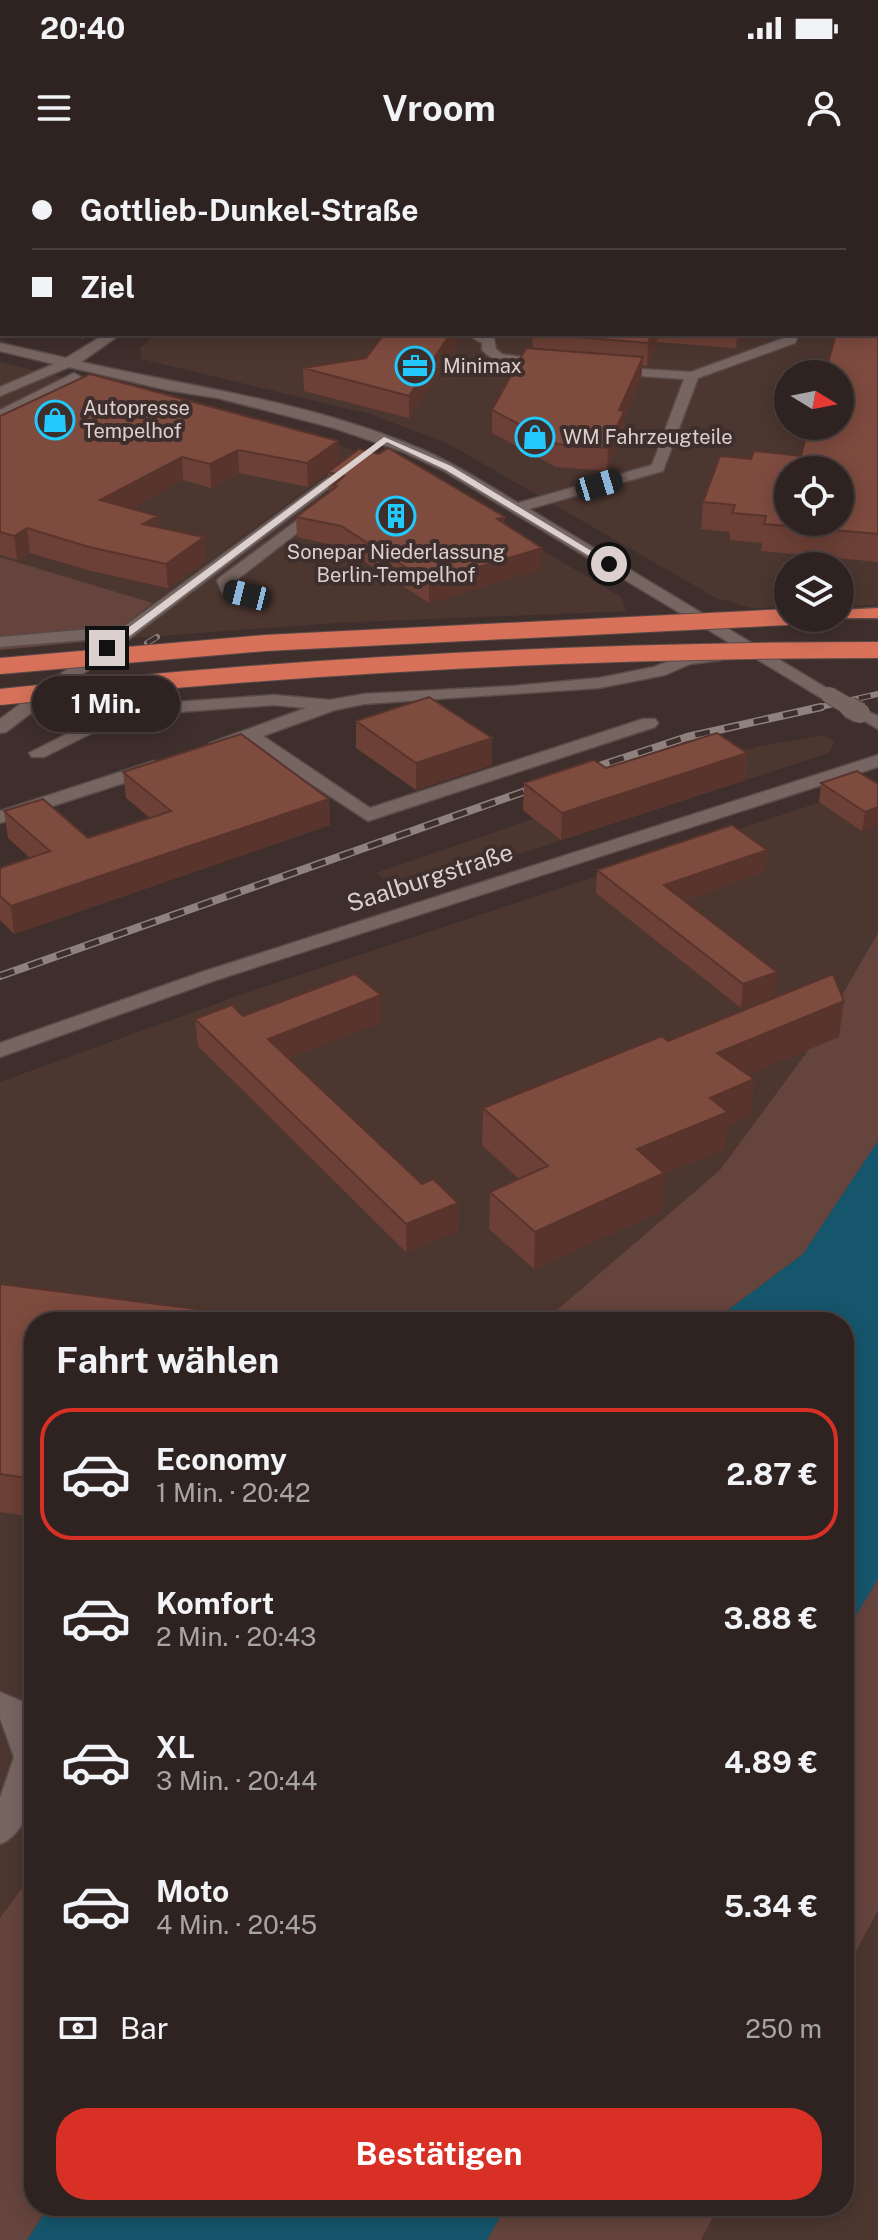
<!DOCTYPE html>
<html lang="de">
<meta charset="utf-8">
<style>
:root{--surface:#2f2321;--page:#372b2a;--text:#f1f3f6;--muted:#a7a4a5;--line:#4a403f;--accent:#d93025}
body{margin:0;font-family:"Public Sans",sans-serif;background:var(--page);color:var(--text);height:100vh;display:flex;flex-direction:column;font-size:30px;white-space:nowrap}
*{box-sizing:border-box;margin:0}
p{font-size:26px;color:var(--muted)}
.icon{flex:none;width:44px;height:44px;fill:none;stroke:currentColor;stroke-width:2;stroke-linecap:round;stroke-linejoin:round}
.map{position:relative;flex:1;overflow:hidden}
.panel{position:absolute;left:24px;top:1152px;width:830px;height:904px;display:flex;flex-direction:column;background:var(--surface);border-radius:32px;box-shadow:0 4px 20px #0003,0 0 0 2px var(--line)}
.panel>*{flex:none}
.guide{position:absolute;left:0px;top:0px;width:878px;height:176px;box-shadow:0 4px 20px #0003,0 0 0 2px var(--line);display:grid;align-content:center;height:176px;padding:0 32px;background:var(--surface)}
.needle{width:52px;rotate:100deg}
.tools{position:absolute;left:774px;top:200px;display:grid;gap:16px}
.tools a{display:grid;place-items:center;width:80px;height:80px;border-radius:50%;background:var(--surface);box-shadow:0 4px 20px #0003,0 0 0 2px var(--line);font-size:40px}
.end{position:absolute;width:36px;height:36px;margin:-18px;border:10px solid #dbd0ce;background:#111;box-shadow:0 0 0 4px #111}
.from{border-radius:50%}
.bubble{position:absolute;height:56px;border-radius:28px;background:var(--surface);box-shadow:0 4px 20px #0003,0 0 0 2px var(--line);font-size:26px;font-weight:700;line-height:56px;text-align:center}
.car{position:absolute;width:24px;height:48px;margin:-24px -12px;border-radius:10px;box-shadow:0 0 6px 2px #0007;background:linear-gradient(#222 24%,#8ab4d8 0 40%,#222 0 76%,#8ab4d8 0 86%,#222 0)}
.guide b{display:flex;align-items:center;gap:28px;height:76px;font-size:30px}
.guide b+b{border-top:2px solid var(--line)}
.guide i{width:20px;height:20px;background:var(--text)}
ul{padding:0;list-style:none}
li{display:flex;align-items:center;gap:24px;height:132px;margin:0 16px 12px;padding:0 16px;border:4px solid transparent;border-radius:32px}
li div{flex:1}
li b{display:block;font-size:30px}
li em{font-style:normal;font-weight:700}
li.selected{border-color:var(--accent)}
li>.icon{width:72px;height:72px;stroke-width:1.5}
h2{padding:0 32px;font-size:36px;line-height:96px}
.pay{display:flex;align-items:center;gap:20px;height:88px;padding:0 32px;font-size:30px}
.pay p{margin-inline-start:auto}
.action{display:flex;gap:16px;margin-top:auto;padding:16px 32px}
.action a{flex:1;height:92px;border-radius:32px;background:var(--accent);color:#fff;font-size:32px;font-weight:700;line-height:92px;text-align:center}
.status{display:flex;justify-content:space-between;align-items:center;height:56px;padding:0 40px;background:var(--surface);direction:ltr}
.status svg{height:22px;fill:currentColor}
header{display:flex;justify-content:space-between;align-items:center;height:104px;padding:0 32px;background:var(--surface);font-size:36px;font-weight:700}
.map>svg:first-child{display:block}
</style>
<div class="status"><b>20:40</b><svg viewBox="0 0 49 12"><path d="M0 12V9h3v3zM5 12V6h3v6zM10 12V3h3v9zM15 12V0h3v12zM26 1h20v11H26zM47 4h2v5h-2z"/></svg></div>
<header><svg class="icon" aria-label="menu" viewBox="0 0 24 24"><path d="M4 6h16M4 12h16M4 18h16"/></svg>Vroom<svg class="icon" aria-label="person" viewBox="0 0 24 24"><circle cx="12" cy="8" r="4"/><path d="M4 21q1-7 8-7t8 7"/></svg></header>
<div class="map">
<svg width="878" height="2080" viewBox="0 0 878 2080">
<rect width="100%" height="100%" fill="#3f2f2c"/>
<path fill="#4c3630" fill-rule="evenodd" d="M359,0H878V445L840,446V406H788V447L752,448L716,438L447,283L370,254L141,199L140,188L156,174H876V2H357ZM788,214H840V266H788ZM788,310H840V362H788Z
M0,202L331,282L358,292L153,443L0,397Z
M372,299L516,374L622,438L626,451L336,463L131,478Z
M824,575L835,581L829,593L400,733L376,713L533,659L523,650L592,627L672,610L760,586Z
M878,623V2080H0V922L257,829ZM34,1162H844V2046H34Z"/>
<path fill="#65443d" d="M0,397L153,443L104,480L0,490Z
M878,773V981L803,1094L712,1162H543L720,1010L818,877Z
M878,1419V1750L844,1814V1475Z
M34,1712V2046H49L27,2080H0V1758Z
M506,2046H719L701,2080H487Z"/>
<path fill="#15566c" d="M878,981V1419L844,1475V1162H712L803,1094Z
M49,2046H506L487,2080H27Z"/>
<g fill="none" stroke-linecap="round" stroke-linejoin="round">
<defs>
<path id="minor" d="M350,0H384L385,2H351Z
M817,0H850L851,2H818Z
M105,174H121L81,202C191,227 306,241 411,285C449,300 483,322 518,343L652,305L684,219L611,214L604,210L606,207L691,212L784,178L785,174H799L795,183L698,218L663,311L529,349L838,535L829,540L823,539L444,311L401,291L334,268L218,238L167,230L69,207L0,236V227L54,204L0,191V183L66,198Z
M465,174H483L494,178L496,189L502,194L551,201L558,205C542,216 495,205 482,190V183Z
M74,213L81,217L79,220L0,260V250Z
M353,299L358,300V306L6,572L0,573V559L109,478L0,487V477L125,466Z
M318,345L323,347V353L234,422L235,427L253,432L255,435L253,438L222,433L217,421L219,418Z
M715,491L721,492L724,496L721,500L690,504L665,515L599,528L364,544L335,550L263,576L370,648L643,559H655L658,563L655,567L368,661L247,582L216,592L207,587L210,583L306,548L274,545L126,556L44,597H32L29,593L122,546L274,535L330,540L364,534L513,526L599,518L654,507L687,494Z
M860,548L878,556V569L851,553Z
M878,595V607L216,820L0,897V883L202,812Z
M154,601L163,607L161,611L0,663V651Z
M0,1532L26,1543C43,1576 41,1670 0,1684V1638L14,1597L0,1558Z"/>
<path id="highway" d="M878,448V458H834H840V450Z"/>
</defs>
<use href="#minor" stroke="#584b48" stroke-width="3"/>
<use href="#highway" stroke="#584b48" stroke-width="3"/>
<use href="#minor" fill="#776561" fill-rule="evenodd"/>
<use href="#highway" fill="#d7715a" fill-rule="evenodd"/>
<defs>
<path id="rail-far1" d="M147,483L157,477
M812,549L878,534"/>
<path id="rail" d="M581,612L687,577L821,547
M0,816L543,625"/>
</defs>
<use href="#rail-far1" stroke="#8e817e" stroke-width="6"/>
<use href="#rail" stroke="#8e817e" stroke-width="8"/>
<use href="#rail-far1" stroke="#3f2f2c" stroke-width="4" stroke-dasharray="12" stroke-linecap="butt"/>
<use href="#rail" stroke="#3f2f2c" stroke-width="5" stroke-dasharray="15" stroke-linecap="butt"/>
<defs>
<path id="minor-bridge-far1" d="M829,535L853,549"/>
<path id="minor-bridge" d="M849,547L860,553"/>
<path id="highway-bridge" d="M0,506L265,483L788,457
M0,537C288,506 588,490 878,490"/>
</defs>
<use href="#minor-bridge-far1" stroke="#584b48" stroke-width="18" stroke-linecap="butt"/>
<use href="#minor-bridge" stroke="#584b48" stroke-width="23" stroke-linecap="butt"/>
<use href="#highway-bridge" stroke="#584b48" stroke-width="18" stroke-linecap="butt"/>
<use href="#minor-bridge-far1" stroke="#776561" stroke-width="16"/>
<use href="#minor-bridge" stroke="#776561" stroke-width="20"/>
<use href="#highway-bridge" stroke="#d7715a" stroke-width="16"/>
</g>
<path fill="#6c4036" d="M878,0V112H876V2Z
M2,5V160L0,159V7Z
M878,168V402L761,391L762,383L730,380V372L701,369L703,342L751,299L801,296L877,173Z
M61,174H90L83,179Z
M231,174H265L262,177Z
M384,174H456L455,187L409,258L304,231L303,208L366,198Z
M532,174H741L736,188L657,182L647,206L642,205L641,219L624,260L623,273L607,311L556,307L492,273V250L533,189Z
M0,256L338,281V304L308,327L239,313L211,328L183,320L130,348L159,367L204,377L205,401L168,428L91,411L30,393L17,400L0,395Z
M328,312L505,364L541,409L429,443L342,387L297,377L296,357L329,332Z
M356,561L492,605L416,630L356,588Z
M747,593L745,620L561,680L523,650L524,623L606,608Z
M123,612L329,639L330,665L14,774L0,760V708L30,698L8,678L4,651L88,678L150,658L126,638Z
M821,623L878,624L862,671L819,642Z
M767,690L765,712L684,740L775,835L741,848L596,733L597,710Z
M381,835V862L289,898L422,1024L458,1043V1071L406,1092L198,886L195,859L243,856Z
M844,841L839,877L747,915L754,919L750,956L727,966L725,989L664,1014L662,1051L534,1109L489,1069L490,1032L519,1019L482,985L483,948L668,881Z
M0,1124L34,1162V1357L0,1352Z"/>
<path fill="#58342c" d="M450,174H456L455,187L409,258V236Z
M652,174H658L657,182L647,206L648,183Z
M737,174H741L736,188Z
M643,197L641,219L624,260L623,273L607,311L608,288L619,250Z
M338,281V304L308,327L307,303Z
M238,290L239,313L211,328L210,304Z
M182,297L183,320L102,364L100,340Z
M158,356L160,380L143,364Z
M505,357L504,378L497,359Z
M27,368L30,393L17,400L14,376Z
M204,377L205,401L168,428L166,404Z
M542,388L541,409L429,443V422Z
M492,578V605L416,630V603Z
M747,593L745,620L561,680L562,653Z
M329,639L330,665L14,774L11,746Z
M878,647V666L862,671L865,652Z
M767,690L765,712L662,747L664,725Z
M777,812L775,835L741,848L743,824Z
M381,835V862L269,906L268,879Z
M844,841L839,877L713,929L717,893Z
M754,919L750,956L727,966L725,989L664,1014L662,1051L534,1109L535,1072L637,989L710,938Z
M458,1043V1071L406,1092V1064Z
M212,1151L213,1162H207Z"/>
<path fill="#7e4b3f" stroke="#58342c" stroke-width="2" fill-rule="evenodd" d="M97,0L104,1L105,0H180L179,2H95Z
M475,0H763L762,2H473Z
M860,0H878V24H876V34H878V89H876V2H859Z
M2,5V140H0V7Z
M878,168V374L764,364L766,356L732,353L735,345L703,342L720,296L751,299L754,291L801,296L809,266H840V214H825L836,174H876ZM788,310H840V362H788Z
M384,174H450L409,236L303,208L366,198Z
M538,174H652L648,183Z
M526,188L643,197L619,250L624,251L608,288L557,284L492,250Z
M90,214L338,281L307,303L238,290L210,304L182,297L100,340L158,356L143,364L204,377L166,404L89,387L27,368L14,376L0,372V256Z
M388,288L505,357L497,359L542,388L429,422L341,366L296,357L337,326L334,325L344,316L328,312L359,289L379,294Z
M429,537L492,578L416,603L356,561Z
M717,573L747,593L562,653L524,623L594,600L606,608Z
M241,574L329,639L11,746L0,736V708L50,691L4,651L43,639L88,678L171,651L123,612Z
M857,611L878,624V647L865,652L821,623Z
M732,665L767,690L664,725L777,812L743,824L597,710Z
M355,814L381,835L268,879L422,1024L433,1019L458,1043L406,1064L195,859L232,845L243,856Z
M833,814L844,841L717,893L754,919L710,938L728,952L637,989L664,1013L535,1072L490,1032L548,1006L483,948L662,876L668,881Z
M0,1124L212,1151L207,1162H34V1319L0,1314Z"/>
<path fill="#dbd0ce" d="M384,277L451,306L613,404L606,406L446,310L387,282L111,490H104V486Z"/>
<defs>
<symbol id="office-ring" viewBox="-11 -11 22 22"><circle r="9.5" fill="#3f2f2c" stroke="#21c9fd" stroke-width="1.5"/><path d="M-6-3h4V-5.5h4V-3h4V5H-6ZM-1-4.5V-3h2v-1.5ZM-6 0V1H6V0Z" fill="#21c9fd"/></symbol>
<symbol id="shop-ring" viewBox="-11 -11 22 22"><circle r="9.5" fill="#3f2f2c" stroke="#21c9fd" stroke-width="1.5"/><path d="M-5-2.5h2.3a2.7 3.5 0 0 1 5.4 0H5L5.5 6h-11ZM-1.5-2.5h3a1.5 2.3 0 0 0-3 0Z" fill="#21c9fd"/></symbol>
<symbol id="building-ring" viewBox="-11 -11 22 22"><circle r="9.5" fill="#3f2f2c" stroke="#21c9fd" stroke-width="1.5"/><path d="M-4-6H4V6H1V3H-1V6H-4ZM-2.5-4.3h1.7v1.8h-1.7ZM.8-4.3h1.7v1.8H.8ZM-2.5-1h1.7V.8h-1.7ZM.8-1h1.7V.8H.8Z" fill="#21c9fd"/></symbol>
</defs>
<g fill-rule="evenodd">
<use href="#office-ring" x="393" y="184" width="44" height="44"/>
<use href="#shop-ring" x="33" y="238" width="44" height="44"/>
<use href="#shop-ring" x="513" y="255" width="44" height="44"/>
<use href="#building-ring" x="374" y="334" width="44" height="44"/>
</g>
<g text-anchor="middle" stroke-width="8" stroke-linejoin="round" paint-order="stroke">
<g font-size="20" fill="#dbd0ce" stroke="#3f2f2c" text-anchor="start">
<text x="443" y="213">Minimax</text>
<text x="83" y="255">Autopresse<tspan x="83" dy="23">Tempelhof</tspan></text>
<text x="563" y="284">WM Fahrzeugteile</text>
<text x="396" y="399" text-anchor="middle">Sonepar Niederlassung<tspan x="396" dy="23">Berlin-Tempelhof</tspan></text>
</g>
<g font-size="24" fill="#dbd0ce" stroke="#3f2f2c">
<text transform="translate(430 718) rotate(-18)" y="8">Saalburgstraße</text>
</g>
</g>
</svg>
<div class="tools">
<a><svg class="needle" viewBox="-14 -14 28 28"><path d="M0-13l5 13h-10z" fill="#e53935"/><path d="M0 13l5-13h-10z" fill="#a7a4a5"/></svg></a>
<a><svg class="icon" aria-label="locate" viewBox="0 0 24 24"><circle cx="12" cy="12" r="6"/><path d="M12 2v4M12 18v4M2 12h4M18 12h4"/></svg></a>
<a><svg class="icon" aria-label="layers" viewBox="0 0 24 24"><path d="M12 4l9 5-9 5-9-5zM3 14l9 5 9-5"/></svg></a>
</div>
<i class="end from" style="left:609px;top:404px"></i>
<i class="end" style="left:107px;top:488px"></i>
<div class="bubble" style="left:32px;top:516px;width:148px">1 Min.</div>
<i class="car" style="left:599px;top:325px;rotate:73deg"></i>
<i class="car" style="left:247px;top:435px;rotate:284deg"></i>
<div class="guide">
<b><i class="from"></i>Gottlieb-Dunkel-Straße</b>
<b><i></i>Ziel</b>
</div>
<section class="panel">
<h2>Fahrt wählen</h2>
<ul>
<li class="selected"><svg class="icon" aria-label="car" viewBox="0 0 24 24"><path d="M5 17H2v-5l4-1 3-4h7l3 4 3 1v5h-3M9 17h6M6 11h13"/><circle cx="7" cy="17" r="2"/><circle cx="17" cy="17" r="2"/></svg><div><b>Economy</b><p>1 Min. · 20:42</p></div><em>2.87 €</em></li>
<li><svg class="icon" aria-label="car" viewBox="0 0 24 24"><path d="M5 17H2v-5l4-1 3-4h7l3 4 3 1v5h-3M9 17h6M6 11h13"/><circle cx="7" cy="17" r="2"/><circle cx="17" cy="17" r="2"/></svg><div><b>Komfort</b><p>2 Min. · 20:43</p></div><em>3.88 €</em></li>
<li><svg class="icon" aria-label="car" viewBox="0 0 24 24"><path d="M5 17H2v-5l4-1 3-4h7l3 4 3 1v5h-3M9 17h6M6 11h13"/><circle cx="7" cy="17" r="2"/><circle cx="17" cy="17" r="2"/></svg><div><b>XL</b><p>3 Min. · 20:44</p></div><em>4.89 €</em></li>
<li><svg class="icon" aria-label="car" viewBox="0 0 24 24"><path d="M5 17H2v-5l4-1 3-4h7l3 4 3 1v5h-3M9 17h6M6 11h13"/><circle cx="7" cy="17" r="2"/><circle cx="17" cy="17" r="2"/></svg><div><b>Moto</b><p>4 Min. · 20:45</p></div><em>5.34 €</em></li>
</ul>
<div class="pay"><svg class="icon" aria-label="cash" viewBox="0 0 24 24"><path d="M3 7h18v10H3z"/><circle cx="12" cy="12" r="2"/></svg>Bar<p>250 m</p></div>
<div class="action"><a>Bestätigen</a></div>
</section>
</div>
